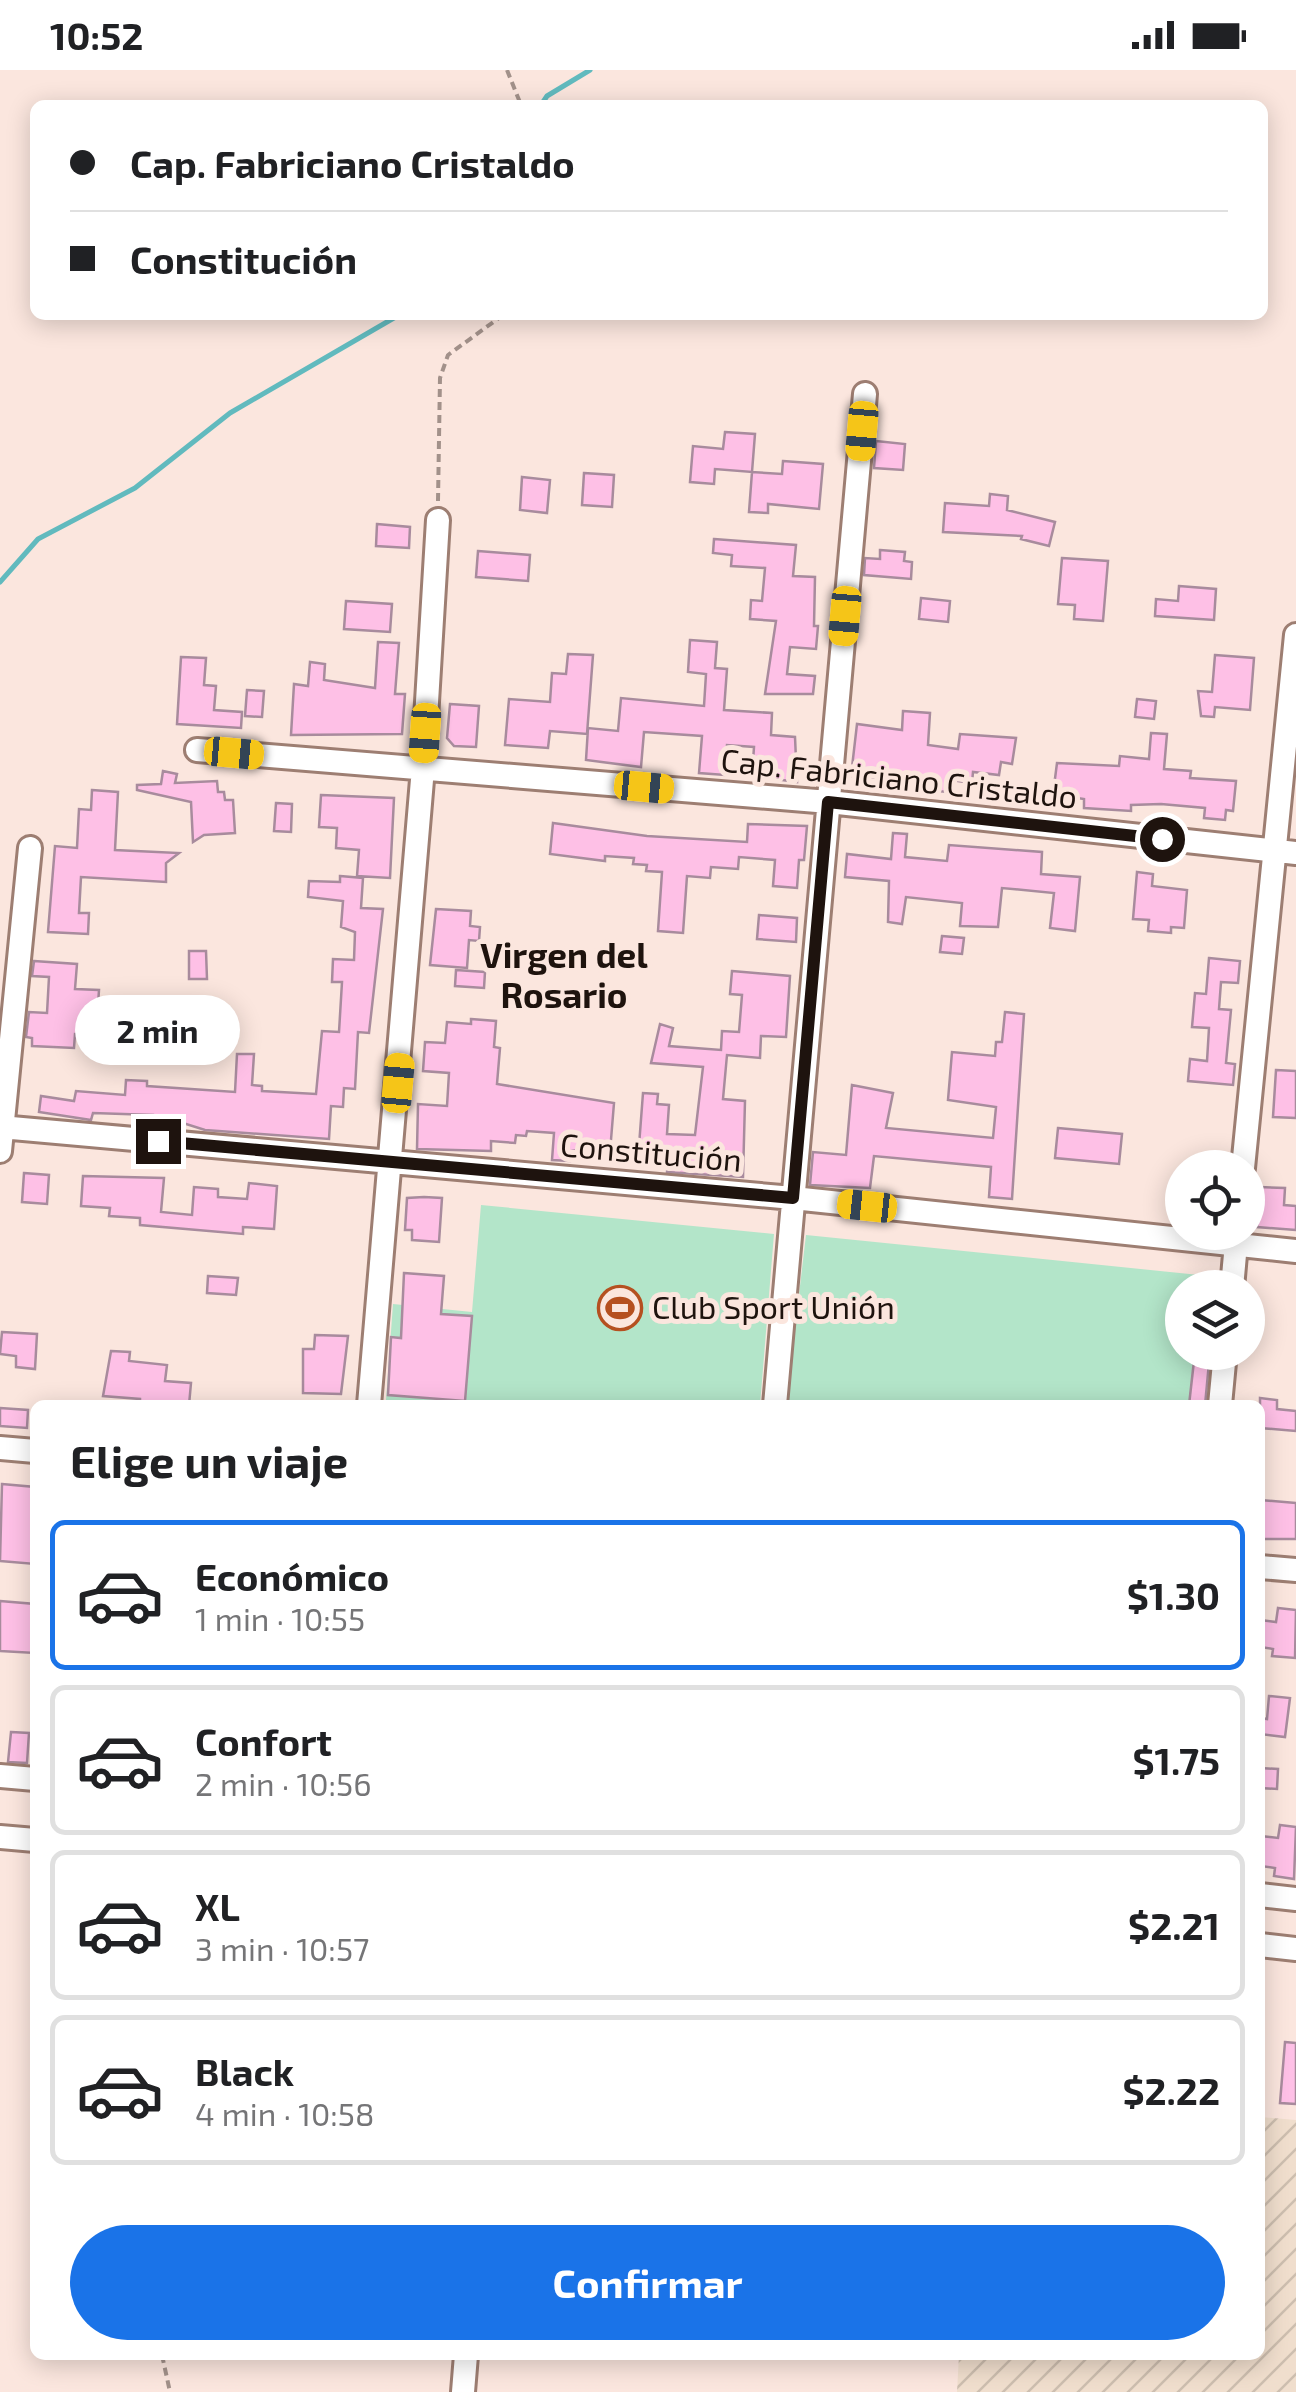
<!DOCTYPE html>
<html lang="es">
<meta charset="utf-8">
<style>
:root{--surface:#fff;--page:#f2f2f2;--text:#202124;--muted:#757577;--line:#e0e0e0;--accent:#1a73e8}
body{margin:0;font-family:"Exo 2",sans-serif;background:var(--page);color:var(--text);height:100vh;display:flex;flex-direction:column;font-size:38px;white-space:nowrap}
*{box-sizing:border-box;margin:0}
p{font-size:32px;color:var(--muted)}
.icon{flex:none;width:55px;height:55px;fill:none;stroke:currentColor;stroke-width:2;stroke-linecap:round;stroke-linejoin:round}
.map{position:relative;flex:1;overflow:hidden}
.panel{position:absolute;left:30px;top:1330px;width:1235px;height:960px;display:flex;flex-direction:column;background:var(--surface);border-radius:15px;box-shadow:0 5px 25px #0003}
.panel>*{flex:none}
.top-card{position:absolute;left:30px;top:30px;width:1238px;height:220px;border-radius:15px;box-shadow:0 5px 25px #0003;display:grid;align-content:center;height:220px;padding:0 40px;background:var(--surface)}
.tools{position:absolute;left:1165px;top:1080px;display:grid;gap:20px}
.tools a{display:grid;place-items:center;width:100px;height:100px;border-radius:50%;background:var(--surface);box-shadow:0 5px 25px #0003;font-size:50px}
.end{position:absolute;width:45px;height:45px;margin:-22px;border:12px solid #1e130e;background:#fff;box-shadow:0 0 0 5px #fff}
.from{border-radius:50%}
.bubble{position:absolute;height:70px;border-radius:35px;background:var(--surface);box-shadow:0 5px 25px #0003;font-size:32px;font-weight:700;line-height:70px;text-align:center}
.car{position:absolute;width:30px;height:60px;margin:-30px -15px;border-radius:12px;box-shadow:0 0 8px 2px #0007;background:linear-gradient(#f5c518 24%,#345 0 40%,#f5c518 0 76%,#345 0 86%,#f5c518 0)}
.top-card b{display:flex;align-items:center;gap:35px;height:95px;font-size:38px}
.top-card b+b{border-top:2px solid var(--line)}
.top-card i{width:25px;height:25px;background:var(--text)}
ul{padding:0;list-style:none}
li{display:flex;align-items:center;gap:30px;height:150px;margin:0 20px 15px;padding:0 20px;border:5px solid var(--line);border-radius:15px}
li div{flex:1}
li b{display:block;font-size:38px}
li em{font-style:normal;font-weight:700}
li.selected{border-color:var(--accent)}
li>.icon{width:90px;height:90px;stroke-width:1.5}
h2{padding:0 40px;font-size:45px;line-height:120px}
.action{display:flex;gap:20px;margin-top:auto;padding:20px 40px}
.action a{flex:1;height:115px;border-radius:60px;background:var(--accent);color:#fff;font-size:40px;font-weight:700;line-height:115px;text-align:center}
.status{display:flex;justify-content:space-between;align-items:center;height:70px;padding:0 50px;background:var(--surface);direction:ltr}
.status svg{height:28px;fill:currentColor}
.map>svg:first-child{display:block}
</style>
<div class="status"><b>10:52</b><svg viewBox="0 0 49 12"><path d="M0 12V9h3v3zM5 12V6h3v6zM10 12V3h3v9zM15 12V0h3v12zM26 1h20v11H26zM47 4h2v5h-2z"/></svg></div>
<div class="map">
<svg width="1296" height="2322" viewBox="0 0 1296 2322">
<defs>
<pattern id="industrial-furrows" width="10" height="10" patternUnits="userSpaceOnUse" patternTransform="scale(2.5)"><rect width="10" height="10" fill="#f0decd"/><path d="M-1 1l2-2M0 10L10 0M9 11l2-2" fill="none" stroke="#cdbeaf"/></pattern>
</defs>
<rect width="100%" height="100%" fill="#fbe6de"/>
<path fill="url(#industrial-furrows)" d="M1260,2047L1296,2050V2322H957L959,2285H1260Z"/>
<path fill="#b3e5c9" d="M481,1135L774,1164L760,1335H445L386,1330L393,1234L472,1242Z
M806,1165L1219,1207L1218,1217L1182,1218V1282L1214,1283L1210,1335H786Z"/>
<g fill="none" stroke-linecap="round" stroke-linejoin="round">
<path stroke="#61babe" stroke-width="5" d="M541,35L547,26L590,0
M0,512L38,469L135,418L230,343L399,245"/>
</g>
<path fill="#fec0e6" stroke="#a88b9d" stroke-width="2.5" d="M725,362L755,364L752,402L715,399L714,414L690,412L693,376L723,379Z
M876,371L905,374L903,400L874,398Z
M783,391L823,394L819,439L768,434V443L749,442L752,402L782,404Z
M584,403L614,405L612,437L582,435Z
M522,407L550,410L547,443L520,440Z
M990,424L1008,426L1007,440L1055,452L1049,476L1021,469L1022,466L943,462L945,433L989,436Z
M377,454L410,457L409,478L376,476Z
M714,469L796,475L793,506L815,507L814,556H818L816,579L790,577L787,604L815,606L813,624H765L776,551L750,549L751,530L762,531L765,498L731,496L732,485L713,483Z
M880,480L905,482L904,491L912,492L911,509L864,505L865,488L880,489Z
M478,481L530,485L528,511L476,507Z
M1062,488L1108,491L1103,551L1074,549L1075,535L1058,534Z
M1179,516L1216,519L1214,550L1155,546L1156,529L1178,531Z
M921,528L950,531L948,552L919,549Z
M346,531L392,534L390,562L344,559Z
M690,570L717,572L715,598L727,599L724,640L772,643L771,665L795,667L797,712L752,706L754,677L727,675L725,705L699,703L702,666L644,662L641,697L586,690L588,658L618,661L621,628L704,636L706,604L688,602Z
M378,572L399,573L395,624H405L402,664L291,665L294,614L308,616L310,592L325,594L324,610L375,618Z
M568,584L593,585L587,664L550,661L548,678L505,675L509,629L550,632L552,603L566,604Z
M1215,585L1254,588L1250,640L1215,637L1214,647L1201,646L1198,621L1212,622Z
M181,587L206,588L204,615L216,616L214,640L242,642L241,658L177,654Z
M247,620L264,621L262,647L245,646Z
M1137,629L1156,631L1154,649L1135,647Z
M450,634L479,636L476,677L454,676L447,668Z
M903,641L930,643L928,675L958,679L960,664L1016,668L1012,694L1001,692L999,705L973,702L972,713L951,710L949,722L897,718L898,709L851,706L857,654L902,660Z
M1151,663L1167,664L1164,699L1191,701L1190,708L1236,711L1233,741L1226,740L1225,750L1204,748L1205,738L1161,734L1131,735V741L1084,738V729L1053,724L1057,693L1119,696L1120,686L1149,689Z
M163,701L177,704L175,713L217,711L218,722H224L225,730H233L235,763L204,765L193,772L191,732L137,720V715L161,714Z
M92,720L118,722L115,780L179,783L166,793V812L81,807L79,843H89L88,864L48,862L55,776L77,778L79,739L91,740Z
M321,725L394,728L390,808L357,806L359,780L336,778L337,758L319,757Z
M276,733L292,734L291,762L274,761Z
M553,753L647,766L747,772L748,754L807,756L804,790H799L797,818L773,816L775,790L739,787L738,799L711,797L710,808L687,806L683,863L658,861L662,802L646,801L647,795L633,794L634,788L605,786V791L550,784Z
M893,763L907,764L905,787L947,791L949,775L1042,782L1041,804L1080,807L1075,861L1050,858L1054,823L1002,818L998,857L960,856L962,833L906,827L902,854L888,852L889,811L845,807L847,784L891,789Z
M1137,802L1153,804L1152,816L1187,820L1184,858L1171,857V863L1148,861L1149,850L1133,849Z
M340,806L363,808L361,838L383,839L369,963L358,962L355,1019L344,1018L343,1037L331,1036L329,1069L205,1060L183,1053L153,1052V1045L93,1043L91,1050L39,1042L41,1026L74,1031L76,1021L125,1025L126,1010L147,1011V1016L235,1022L237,984H254L252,1015L262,1016V1021L316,1024L322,961L339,962L342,912H332L333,889L354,890L355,862L341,857L343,831L308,827L309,811L340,812Z
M436,839L471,841L470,856L480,857L479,871L469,870L467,898L430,895Z
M759,845L797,848L796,872L757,869Z
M942,866L964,868L962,884L940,882Z
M189,881H206L207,909H189Z
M1209,888L1240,891L1238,913L1221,912L1219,939L1231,940L1226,993L1235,994L1233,1015L1188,1011L1190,989L1207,991L1209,958L1192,957L1195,923L1206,924Z
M34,891L77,894L75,919L99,920L96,965L75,964L74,978L32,976V968L26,967L29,942L47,943L49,907L32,906Z
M456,900L485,902L484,918L455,916Z
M732,901L790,906L786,967L761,966L760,988L727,985L723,1029L745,1031L743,1107L667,1102L668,1092L638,1089L643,1023L658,1024L657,1034L669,1035L667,1064L695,1065L703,997L651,993L660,954L673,958L669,976L721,980L722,961L739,962L742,925L730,924Z
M1005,942L1024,944L1012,1129L989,1127L991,1097L874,1086L870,1118L810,1115L813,1082L846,1085L852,1015L893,1023L886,1058L993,1068L996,1037L948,1030L952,982L995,986L996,972H1002Z
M471,949L496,951L494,977L500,978L497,1014L614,1033L610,1082L578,1080L571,1081L570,1091L552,1090L554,1063L527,1061L526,1066L516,1065L515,1073L491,1071V1081L417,1079L418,1034L447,1036L449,1003L423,1001L425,972L445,973L447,952L471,954Z
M1276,1000L1296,1001V1048L1273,1047Z
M1058,1058L1122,1064L1119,1094L1055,1088Z
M24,1103L49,1105L47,1134L22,1132Z
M83,1106L164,1108L161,1142L192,1145L194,1117L218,1119V1127L247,1129L249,1113L277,1116L274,1159L243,1157V1164L140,1155V1148L109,1146L110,1138L81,1136Z
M1259,1117L1285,1118L1284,1135L1296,1136V1160L1257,1157Z
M424,1127L442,1128L439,1172L412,1170V1160H405L407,1128Z
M404,1203L444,1206L441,1244L472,1246L465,1331L388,1325L391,1267L401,1268Z
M208,1206L238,1208L236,1225L207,1223Z
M2,1262L37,1264L35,1299L16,1297V1286L0,1284Z
M315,1265L348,1266L341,1324L303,1323V1279H314Z
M111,1281L130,1282L129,1291L167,1295L165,1311L191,1313L189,1335H140V1329L103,1326Z
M1195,1282H1210L1205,1335H1189Z
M1260,1328L1277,1330V1339L1296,1341V1361L1260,1358Z
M0,1338L28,1340L27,1358L0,1356Z
M2,1414L35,1417V1494L0,1491Z
M1260,1430L1296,1433V1469H1260Z
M0,1531L35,1534V1583L0,1581Z
M1278,1538L1296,1540L1295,1588L1272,1586L1273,1579L1260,1577V1550L1276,1552Z
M1269,1626L1290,1628L1285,1667L1260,1664V1648L1267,1649Z
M11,1662L29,1663L27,1693L8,1692Z
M1260,1698L1278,1699L1277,1719L1260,1718Z
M1280,1755L1296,1757L1294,1809L1274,1806L1275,1798L1260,1796V1766L1278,1768Z
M1285,1972L1296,1973V2034L1280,2033Z"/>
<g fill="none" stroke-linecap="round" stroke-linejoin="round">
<defs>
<path id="minor" d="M197,680L829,732L1296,783
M0,1057L793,1128L1296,1181
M0,1081L30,778
M1243,1098L1296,565
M1232,1218L1237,1162
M369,1335L423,698L438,450
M775,1335L865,324
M1220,1335L1225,1282
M0,1378L35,1381
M1260,1497L1296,1500
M0,1706L35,1709
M0,1767L35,1770
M1260,1825L1296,1829
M1260,1875L1296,1879
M463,2322L466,2285"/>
</defs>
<use href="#minor" stroke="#9d7e72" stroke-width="28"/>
<path stroke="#a2918a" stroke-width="4" stroke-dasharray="8 5" stroke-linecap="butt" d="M507,0L521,35
M438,431L440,308L448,285L503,245
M162,2285L170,2322"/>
<use href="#minor" stroke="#fff" stroke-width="22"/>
</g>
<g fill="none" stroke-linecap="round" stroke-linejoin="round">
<path stroke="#1e130e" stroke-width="12" d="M158,1071L793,1128L828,732L1162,769"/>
</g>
<defs>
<symbol id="stadium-ring" viewBox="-11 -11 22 22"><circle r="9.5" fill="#fbe6de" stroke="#b55020" stroke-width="1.5"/><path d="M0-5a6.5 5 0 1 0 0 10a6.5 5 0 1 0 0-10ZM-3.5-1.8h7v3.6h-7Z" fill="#b55020"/></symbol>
</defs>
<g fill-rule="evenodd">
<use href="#stadium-ring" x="595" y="1213" width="50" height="50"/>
</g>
<g text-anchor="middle" stroke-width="10" stroke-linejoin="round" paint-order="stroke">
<g font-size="32" fill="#1e130e" stroke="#fbe6de">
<text transform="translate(899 709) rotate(6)" y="11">Cap. Fabriciano Cristaldo</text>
<text transform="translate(651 1083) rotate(5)" y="11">Constitución</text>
</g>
<g font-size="32" fill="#1e130e" stroke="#fbe6de" text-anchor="start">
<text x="652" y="1249">Club Sport Unión</text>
</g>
<g font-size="35" font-weight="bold" fill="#1e130e" stroke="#fbe6de">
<text x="564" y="898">Virgen del<tspan x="564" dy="40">Rosario</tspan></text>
</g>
</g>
</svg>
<div class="tools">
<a><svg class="icon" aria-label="locate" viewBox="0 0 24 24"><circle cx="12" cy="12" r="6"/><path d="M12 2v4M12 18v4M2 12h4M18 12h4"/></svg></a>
<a><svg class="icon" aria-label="layers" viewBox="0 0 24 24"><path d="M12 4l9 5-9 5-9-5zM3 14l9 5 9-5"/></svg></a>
</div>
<i class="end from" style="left:1162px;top:769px"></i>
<i class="end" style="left:158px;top:1071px"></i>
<div class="bubble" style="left:75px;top:925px;width:165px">2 min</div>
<i class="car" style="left:862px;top:361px;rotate:185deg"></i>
<i class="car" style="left:845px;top:546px;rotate:185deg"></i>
<i class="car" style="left:425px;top:663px;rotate:184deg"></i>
<i class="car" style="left:234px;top:683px;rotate:95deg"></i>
<i class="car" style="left:644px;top:717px;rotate:95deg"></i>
<i class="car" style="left:398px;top:1013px;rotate:5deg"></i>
<i class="car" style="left:867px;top:1136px;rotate:276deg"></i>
<div class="top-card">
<b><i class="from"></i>Cap. Fabriciano Cristaldo</b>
<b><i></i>Constitución</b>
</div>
<section class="panel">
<h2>Elige un viaje</h2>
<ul>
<li class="selected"><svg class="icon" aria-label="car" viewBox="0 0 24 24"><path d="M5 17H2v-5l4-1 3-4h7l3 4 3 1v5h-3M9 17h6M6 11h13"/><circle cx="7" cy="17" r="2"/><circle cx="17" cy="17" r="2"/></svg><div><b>Económico</b><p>1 min · 10:55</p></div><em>$1.30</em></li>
<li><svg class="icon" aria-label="car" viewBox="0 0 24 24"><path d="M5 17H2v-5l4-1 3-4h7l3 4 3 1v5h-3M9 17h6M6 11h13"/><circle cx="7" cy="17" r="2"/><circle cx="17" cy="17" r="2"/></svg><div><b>Confort</b><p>2 min · 10:56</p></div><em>$1.75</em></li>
<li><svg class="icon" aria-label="car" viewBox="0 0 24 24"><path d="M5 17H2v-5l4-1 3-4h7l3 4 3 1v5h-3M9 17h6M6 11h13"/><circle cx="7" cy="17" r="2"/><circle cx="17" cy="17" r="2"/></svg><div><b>XL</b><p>3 min · 10:57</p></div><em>$2.21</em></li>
<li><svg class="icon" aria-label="car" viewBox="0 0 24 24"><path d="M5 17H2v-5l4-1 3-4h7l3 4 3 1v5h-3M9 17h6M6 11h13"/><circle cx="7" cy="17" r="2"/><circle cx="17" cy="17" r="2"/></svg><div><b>Black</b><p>4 min · 10:58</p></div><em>$2.22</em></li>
</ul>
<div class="action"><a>Confirmar</a></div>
</section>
</div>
